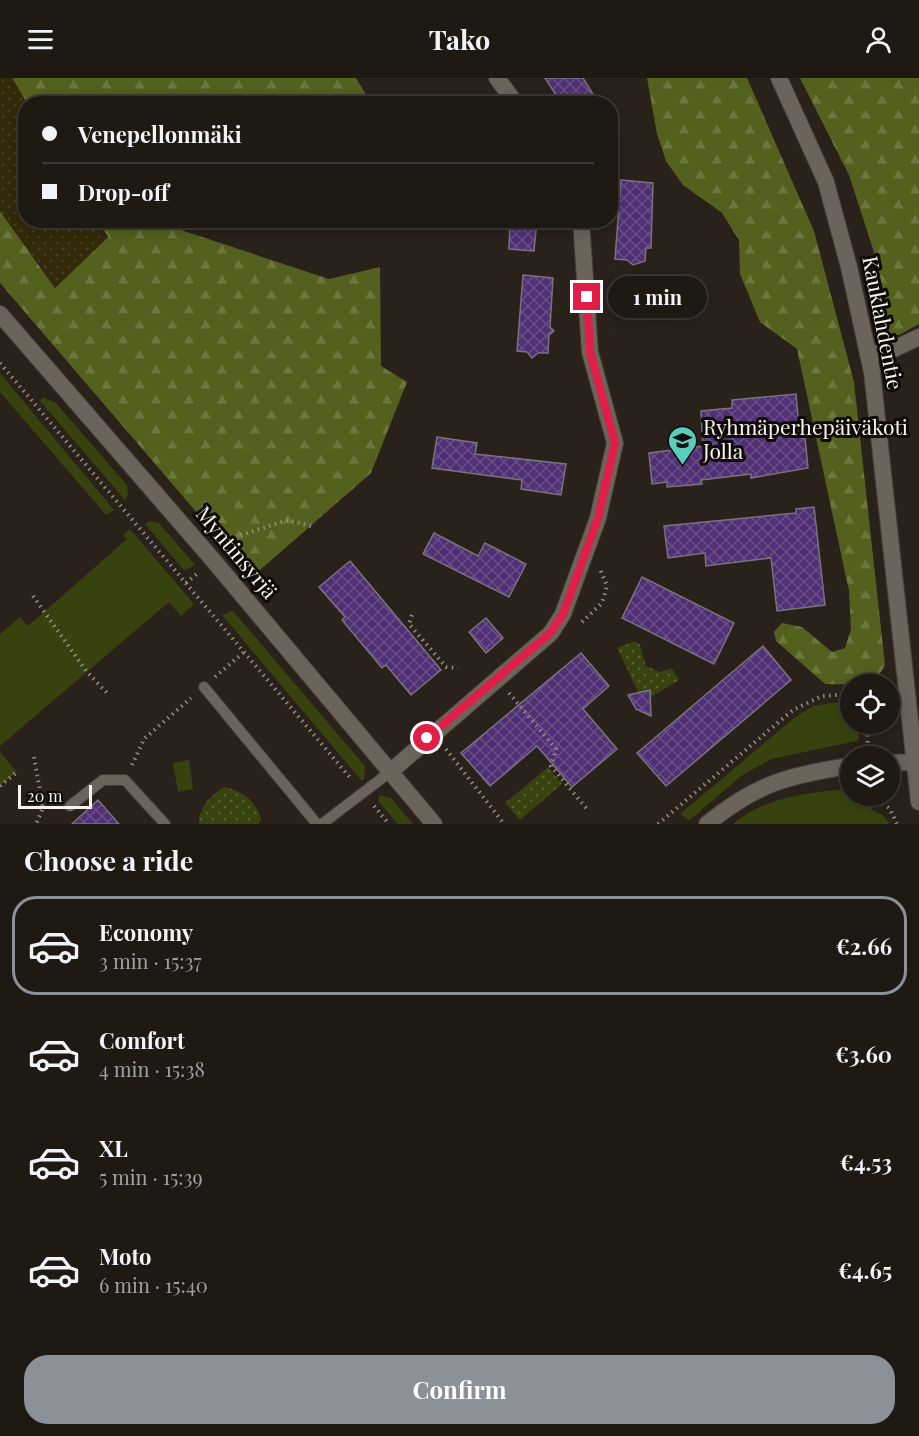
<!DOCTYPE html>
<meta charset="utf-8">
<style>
:root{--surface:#1f1914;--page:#27221d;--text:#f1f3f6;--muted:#a1a0a0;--line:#3c3834;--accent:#8c9099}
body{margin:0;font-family:"Playfair Display",serif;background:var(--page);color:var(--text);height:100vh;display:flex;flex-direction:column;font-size:22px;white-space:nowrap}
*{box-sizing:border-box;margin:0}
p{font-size:20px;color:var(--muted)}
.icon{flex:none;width:33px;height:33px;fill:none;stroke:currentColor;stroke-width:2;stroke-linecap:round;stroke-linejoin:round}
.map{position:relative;height:746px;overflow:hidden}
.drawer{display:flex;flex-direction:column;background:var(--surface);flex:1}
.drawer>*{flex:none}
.top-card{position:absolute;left:18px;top:18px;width:600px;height:132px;border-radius:24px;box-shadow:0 3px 15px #0003,0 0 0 2px var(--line);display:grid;align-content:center;height:132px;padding:0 24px;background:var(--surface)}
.fabs{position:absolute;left:840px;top:596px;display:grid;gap:12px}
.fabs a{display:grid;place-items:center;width:60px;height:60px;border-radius:50%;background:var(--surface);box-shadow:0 3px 15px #0003,0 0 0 2px var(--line);font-size:30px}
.scale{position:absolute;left:18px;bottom:15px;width:74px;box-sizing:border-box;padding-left:6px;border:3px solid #f9f3ee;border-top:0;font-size:16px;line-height:21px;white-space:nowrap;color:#f9f3ee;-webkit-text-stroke:4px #0f0b08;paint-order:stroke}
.end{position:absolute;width:27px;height:27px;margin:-14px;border:8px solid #e11d48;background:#fff;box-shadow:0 0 0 3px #fff}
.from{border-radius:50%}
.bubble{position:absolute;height:42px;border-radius:21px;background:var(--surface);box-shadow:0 3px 15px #0003,0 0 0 2px var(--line);font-size:20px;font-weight:700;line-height:42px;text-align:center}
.top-card b{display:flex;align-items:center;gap:21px;height:57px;font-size:22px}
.top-card b+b{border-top:2px solid var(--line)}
.top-card i{width:15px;height:15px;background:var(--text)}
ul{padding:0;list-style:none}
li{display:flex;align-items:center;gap:18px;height:99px;margin:0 12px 9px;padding:0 12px;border:3px solid transparent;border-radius:24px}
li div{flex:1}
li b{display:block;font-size:22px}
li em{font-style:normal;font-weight:700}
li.selected{border-color:var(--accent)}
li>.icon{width:54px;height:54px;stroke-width:1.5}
h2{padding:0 24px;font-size:27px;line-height:72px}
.button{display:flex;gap:12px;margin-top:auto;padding:12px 24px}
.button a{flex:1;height:69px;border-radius:24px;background:var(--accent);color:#fff;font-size:24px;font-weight:700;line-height:69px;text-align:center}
header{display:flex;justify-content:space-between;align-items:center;height:78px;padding:0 24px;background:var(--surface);font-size:27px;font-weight:700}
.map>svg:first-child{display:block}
</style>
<header><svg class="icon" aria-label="menu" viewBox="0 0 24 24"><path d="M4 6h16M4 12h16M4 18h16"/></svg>Tako<svg class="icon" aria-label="person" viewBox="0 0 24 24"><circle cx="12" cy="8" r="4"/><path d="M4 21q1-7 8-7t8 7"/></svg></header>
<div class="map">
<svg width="919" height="746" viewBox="0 0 919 746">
<defs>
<pattern id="forest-firs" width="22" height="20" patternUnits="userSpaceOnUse" patternTransform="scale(1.5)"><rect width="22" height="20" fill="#53601e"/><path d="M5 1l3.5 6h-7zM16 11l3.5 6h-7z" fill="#6c773f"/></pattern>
<pattern id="sand-dots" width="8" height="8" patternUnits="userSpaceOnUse" patternTransform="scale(1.5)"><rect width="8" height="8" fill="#322a08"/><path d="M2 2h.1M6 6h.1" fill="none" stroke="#463f20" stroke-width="1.8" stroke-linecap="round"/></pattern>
<pattern id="park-dots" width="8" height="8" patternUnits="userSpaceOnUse" patternTransform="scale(1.5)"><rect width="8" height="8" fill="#38420e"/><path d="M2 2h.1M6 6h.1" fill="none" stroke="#565e31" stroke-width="1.8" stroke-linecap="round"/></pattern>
<pattern id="building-cross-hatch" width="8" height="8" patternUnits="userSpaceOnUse" patternTransform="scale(1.5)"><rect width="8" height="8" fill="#503074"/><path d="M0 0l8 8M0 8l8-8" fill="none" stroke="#6a4e88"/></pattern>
</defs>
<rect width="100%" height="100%" fill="#29211a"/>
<path fill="#38420e" d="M0,295L114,432L106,437L0,314Z
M42,319L56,325L127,407L128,418L125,422L40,323Z
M149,443L159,445L195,487L185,492L183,491L145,446Z
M130,451L194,526L181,538L169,524L0,668V556L20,539L28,548L127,461L123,457Z
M233,533L365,688L364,702H361L222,537Z
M849,622L850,645H857L859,660L857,663L771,681L741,698L690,742L680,736L794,640L813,628Z
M0,674L17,694L0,708Z
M189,682L193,711L178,714L173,685Z
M839,712C856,714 856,721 870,730C879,736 884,735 889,746H733C763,721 801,715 839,712Z
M380,717L391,720L413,746H398L378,723Z"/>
<path fill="url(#forest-firs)" d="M12,0H356L371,25H27Z
M647,0H747L814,153L854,304L885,587C875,610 847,606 825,606L776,563L774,554L782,545L802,549L832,574L845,570L851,551L849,513L797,271L760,244L740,196L739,162L722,135L683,107L666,83L657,56Z
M800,0H919V246L899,257H890L885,250V219L873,171L849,97Z
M0,133L55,210L108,159L98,143H177L169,148L329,201L380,189L381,288L407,304L371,395L252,499L0,205Z"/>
<path fill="url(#sand-dots)" d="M0,0H12L27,25L26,142L98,143L108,159L55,210L0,132Z"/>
<path fill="url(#park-dots)" d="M635,563L640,567L646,588L660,594L672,590L679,602L643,624L617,570Z
M548,689L562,706L520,742L505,725Z
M224,709C243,713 255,722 261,740L259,746H199C199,729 210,718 224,709Z"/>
<path fill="url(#building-cross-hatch)" stroke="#78737e" stroke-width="1.5" d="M545,0H583L599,26H562Z
M621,102L653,105L651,170H646L645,183L633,187L627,182L615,181Z
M510,142H537L534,173L509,171Z
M523,197L553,200L550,249L554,253L549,257L548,275H538L532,280L527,274L517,273Z
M796,316L800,360H805L808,390L751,400V396L701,402L702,406L667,409V404L652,406L649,375L703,368L701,333L732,330V322Z
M437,359L477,365L475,376L566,386L561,417L521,411L522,402L432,390Z
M814,429L825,527L777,533L771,480L706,488L705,475L668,480L664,448L796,435V431Z
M434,455L478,478L485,465L526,486L509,519L423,476Z
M350,483L441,592L411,617L386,587L382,590L342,542L345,539L319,509Z
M642,499L734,545L714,586L622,540Z
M486,540L503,560L486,575L469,554Z
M763,568L791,602L666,708L637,675Z
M581,575L609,608L583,631L617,671L572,709L537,668L490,708L461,675Z
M650,612L651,638L636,631L628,617Z
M98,722L119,746H72Z"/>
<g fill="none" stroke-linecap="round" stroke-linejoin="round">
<defs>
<path id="service" d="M204,609L317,746
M70,728L103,702H125L165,746
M322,746L390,694"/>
<path id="minor" d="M497,0L516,26
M0,236L213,482L434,746
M868,277L894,271L919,259
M890,685L915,684
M390,694L551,555L563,536L598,440L615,365L590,274L581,142
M707,746C756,706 788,697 850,688"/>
<path id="tertiary" d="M779,0L826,104L849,189L872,294L919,724"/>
</defs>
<use href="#service" stroke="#453e38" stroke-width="12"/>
<use href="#minor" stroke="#453e38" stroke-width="18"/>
<use href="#tertiary" stroke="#453e38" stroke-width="18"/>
<path stroke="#948d87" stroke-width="4" stroke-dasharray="1.5 4.5" stroke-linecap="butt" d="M0,285L352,702
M227,469L241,457L288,442L311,448
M186,505L199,494
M33,518L87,594L108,616
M412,537L409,546L446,589L458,590
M582,544L602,525L607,508L600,491
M215,599L244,574
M509,615L556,671L551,688L587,731
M867,645L868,677
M446,671L504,746
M34,679L43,730L36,746
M132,687L144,661L191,620
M0,708L17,694
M874,717L890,731L897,746
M374,728L389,746
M658,746L793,632L822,618L850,616"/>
<use href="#service" stroke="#6c635b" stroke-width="10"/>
<use href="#minor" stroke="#6c635b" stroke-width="16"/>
<use href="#tertiary" stroke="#6c635b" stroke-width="16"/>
</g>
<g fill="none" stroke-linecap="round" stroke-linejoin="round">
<path stroke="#e11d48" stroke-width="8" d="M427,660L550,555L563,536L598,440L615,365L590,274L587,219"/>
</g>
<defs>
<symbol id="school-pin" viewBox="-11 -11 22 30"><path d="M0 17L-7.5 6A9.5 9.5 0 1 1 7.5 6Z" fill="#5acebc" stroke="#0f0b08"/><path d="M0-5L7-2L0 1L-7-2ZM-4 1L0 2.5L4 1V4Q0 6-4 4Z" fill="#111"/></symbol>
</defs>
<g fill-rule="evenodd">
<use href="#school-pin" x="666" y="346" width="33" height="45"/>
</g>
<g text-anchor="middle" stroke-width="6" stroke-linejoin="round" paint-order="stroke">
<g font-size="21" fill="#f9f3ee" stroke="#0f0b08">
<text transform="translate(882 245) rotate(79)" y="7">Kauklahdentie</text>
<text transform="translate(236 475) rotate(50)" y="7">Myntinsyrjä</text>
</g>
<g font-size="21" fill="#f9f3ee" stroke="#0f0b08" text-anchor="start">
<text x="703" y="357">Ryhmäperhepäiväkoti<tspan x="703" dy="24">Jolla</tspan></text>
</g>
</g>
</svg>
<div class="fabs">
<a><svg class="icon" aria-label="locate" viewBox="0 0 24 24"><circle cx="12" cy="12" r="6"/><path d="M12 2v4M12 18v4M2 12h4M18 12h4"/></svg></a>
<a><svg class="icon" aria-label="layers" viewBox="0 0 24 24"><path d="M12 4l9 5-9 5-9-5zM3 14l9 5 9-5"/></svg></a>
</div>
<div class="scale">20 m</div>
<i class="end from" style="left:427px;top:660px"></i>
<i class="end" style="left:587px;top:219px"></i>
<div class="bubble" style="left:608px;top:198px;width:99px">1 min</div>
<div class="top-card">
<b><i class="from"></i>Venepellonmäki</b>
<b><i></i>Drop-off</b>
</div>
</div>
<section class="drawer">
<h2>Choose a ride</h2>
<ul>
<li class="selected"><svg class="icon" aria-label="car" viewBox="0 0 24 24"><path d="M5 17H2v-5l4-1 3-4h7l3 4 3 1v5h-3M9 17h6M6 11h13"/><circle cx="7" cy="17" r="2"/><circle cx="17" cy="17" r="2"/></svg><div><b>Economy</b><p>3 min · 15:37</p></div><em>€2.66</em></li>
<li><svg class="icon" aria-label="car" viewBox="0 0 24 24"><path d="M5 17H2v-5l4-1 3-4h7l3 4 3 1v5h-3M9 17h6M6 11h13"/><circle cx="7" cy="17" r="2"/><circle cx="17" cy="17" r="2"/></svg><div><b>Comfort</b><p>4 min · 15:38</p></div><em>€3.60</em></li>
<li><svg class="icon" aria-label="car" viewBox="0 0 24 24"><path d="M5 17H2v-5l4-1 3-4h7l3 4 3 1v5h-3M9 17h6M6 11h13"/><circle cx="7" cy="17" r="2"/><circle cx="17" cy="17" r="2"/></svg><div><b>XL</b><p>5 min · 15:39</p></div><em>€4.53</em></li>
<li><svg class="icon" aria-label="car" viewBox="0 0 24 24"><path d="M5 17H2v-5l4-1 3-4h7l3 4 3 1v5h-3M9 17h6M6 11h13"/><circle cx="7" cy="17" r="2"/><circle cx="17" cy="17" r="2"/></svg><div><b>Moto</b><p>6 min · 15:40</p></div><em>€4.65</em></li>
</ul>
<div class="button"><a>Confirm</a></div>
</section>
